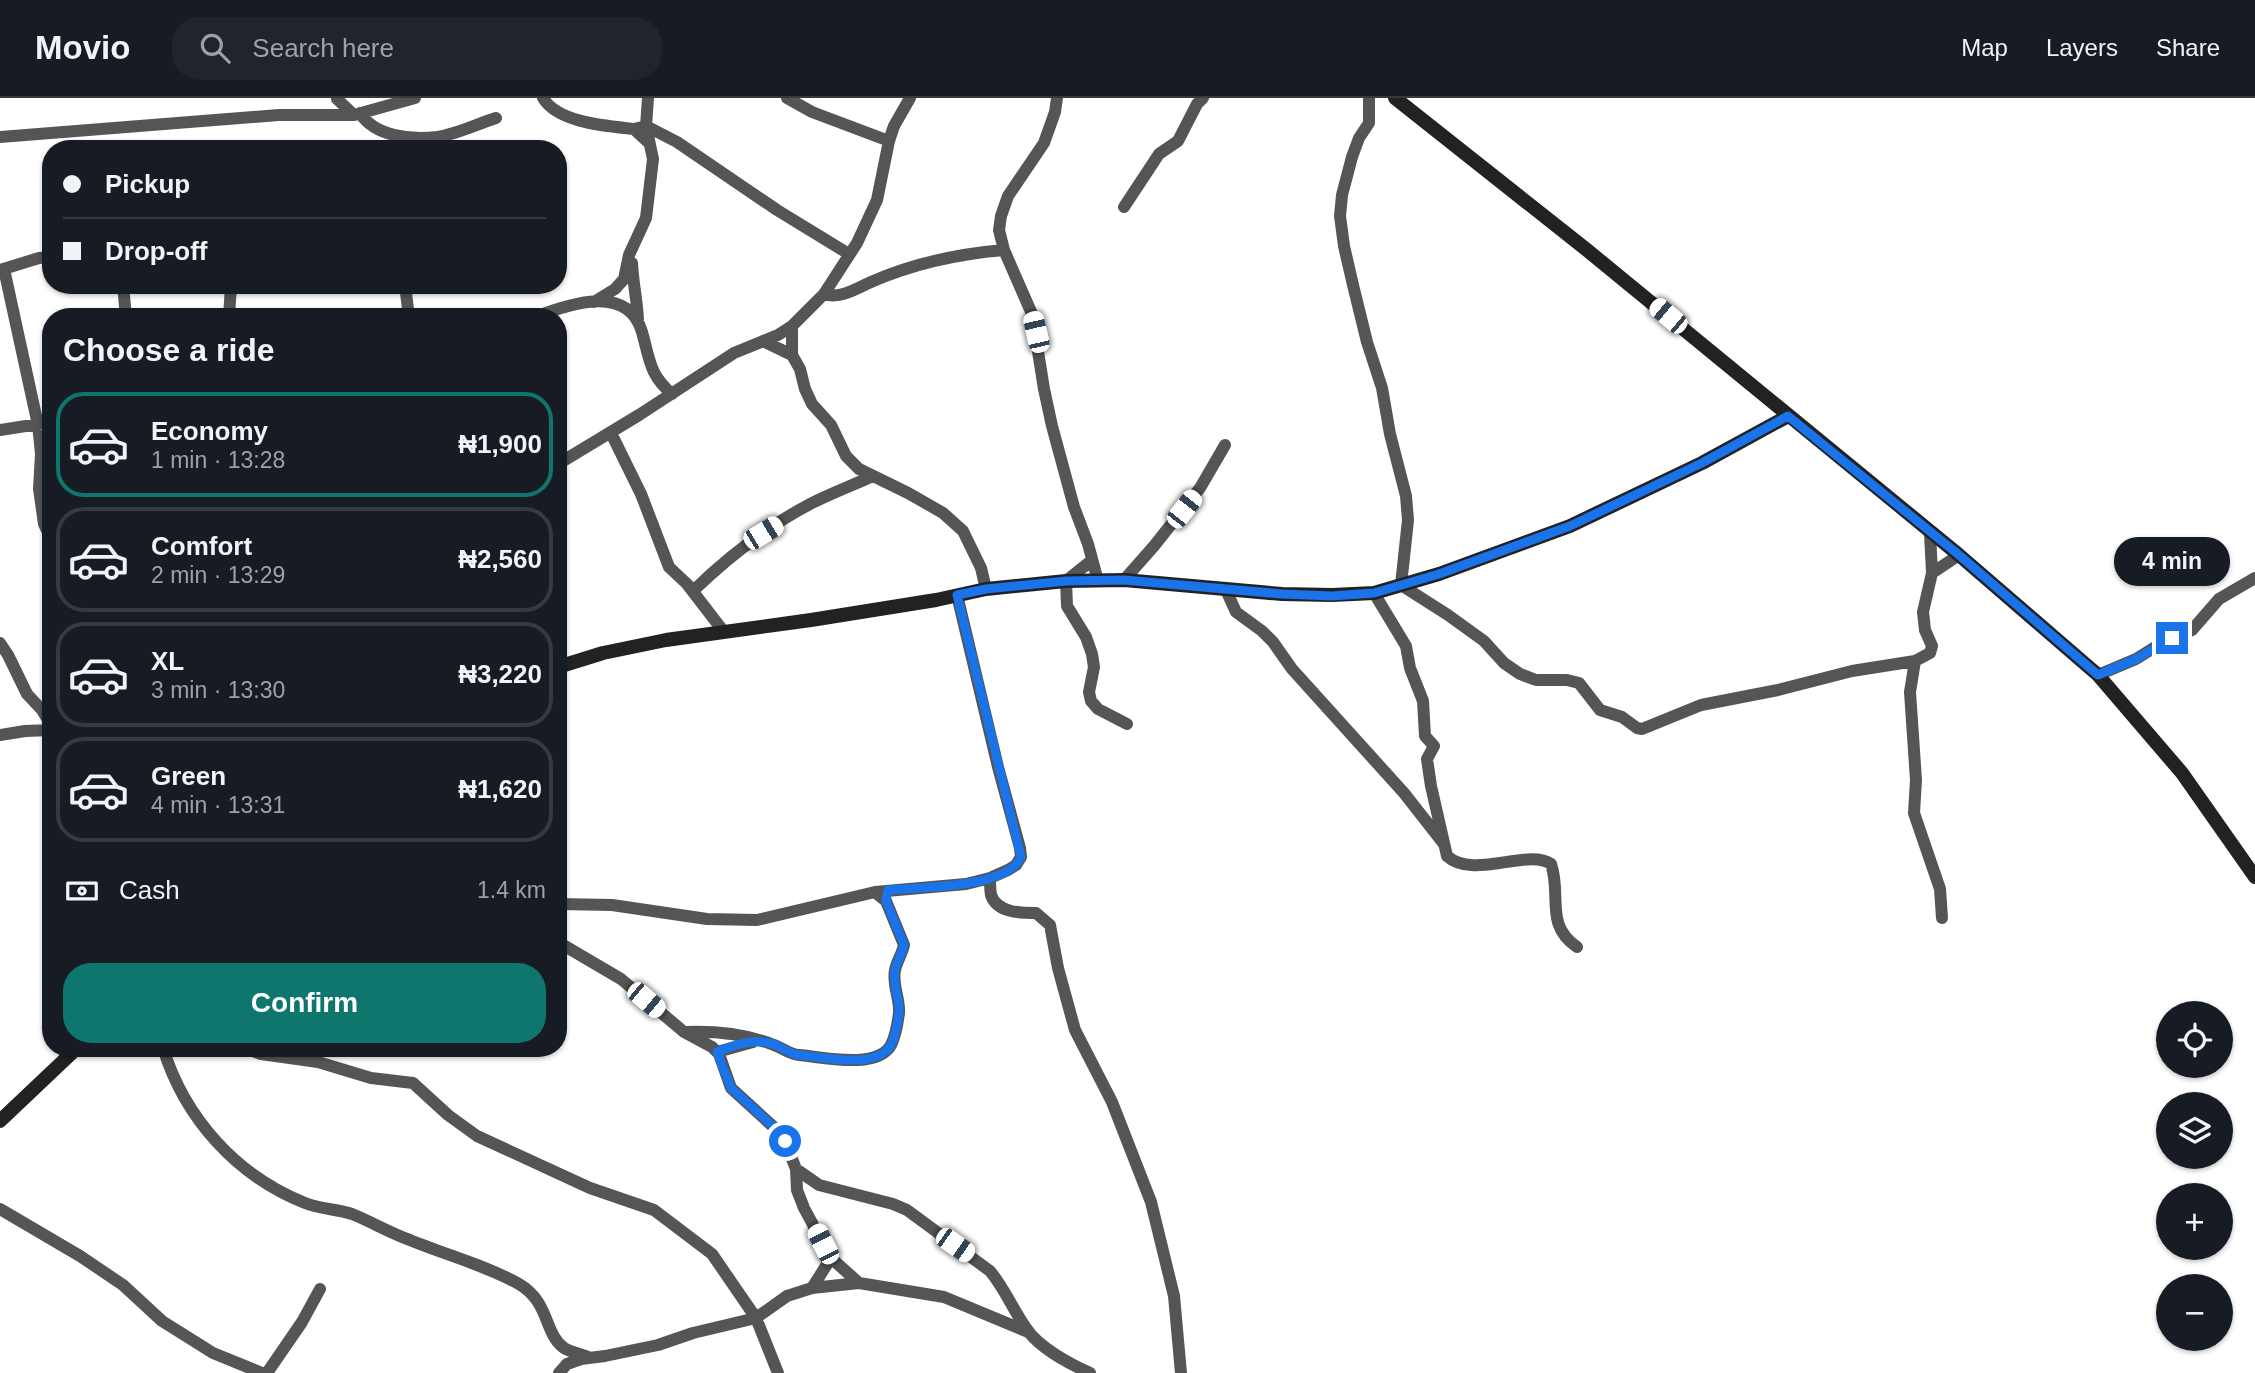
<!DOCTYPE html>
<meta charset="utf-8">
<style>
:root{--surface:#171b24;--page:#20242c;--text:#f1f3f6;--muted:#9ea1a6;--line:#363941;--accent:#0f766e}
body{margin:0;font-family:Arial,sans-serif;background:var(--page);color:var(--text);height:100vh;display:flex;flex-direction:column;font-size:26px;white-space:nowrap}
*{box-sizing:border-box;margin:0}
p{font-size:23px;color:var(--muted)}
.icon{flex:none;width:38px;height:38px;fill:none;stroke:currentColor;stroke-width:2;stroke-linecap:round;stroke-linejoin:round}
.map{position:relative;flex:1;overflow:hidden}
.details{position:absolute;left:42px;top:210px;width:525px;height:749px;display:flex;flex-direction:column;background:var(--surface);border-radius:28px;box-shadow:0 2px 5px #0004}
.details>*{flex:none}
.guide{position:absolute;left:42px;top:42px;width:525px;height:154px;border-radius:28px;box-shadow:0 2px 5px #0004;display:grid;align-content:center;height:154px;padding:0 21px;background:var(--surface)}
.tools{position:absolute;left:2156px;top:903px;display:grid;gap:14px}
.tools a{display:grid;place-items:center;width:77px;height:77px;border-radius:50%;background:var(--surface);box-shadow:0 2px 5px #0004;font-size:35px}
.end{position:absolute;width:32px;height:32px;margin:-16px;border:9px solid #1a73e8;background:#fff;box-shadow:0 0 0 4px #fff}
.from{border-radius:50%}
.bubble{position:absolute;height:49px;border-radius:24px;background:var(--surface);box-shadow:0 2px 5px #0004;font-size:23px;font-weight:600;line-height:49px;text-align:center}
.car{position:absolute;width:21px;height:42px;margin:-21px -10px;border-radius:9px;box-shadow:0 0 5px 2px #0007;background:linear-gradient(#fff 24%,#345 0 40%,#fff 0 76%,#345 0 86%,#fff 0)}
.guide b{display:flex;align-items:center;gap:24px;height:66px;font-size:26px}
.guide b+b{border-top:2px solid var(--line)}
.guide i{width:18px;height:18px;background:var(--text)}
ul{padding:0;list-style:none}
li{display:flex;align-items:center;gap:21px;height:105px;margin:0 14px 10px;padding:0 7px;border:4px solid var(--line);border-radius:28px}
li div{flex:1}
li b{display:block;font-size:26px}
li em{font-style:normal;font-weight:600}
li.selected{border-color:var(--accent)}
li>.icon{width:63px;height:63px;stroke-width:1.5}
h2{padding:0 21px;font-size:32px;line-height:84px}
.pay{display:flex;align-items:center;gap:18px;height:77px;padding:0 21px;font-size:26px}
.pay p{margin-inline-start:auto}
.button{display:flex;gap:14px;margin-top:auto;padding:14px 21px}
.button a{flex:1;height:80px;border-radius:28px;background:var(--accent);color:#fff;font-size:28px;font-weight:600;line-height:80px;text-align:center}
header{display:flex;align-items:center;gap:42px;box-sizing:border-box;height:98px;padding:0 35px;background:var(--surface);border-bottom:2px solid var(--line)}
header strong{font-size:33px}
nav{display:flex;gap:38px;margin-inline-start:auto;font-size:24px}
.search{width:490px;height:63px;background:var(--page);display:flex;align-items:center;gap:18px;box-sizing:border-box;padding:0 24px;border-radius:28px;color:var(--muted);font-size:26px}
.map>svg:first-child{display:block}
</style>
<header>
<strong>Movio</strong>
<div class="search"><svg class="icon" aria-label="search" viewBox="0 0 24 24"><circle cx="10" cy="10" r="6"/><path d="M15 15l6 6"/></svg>Search here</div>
<nav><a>Map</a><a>Layers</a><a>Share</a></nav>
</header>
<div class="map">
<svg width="2255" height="1275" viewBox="0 0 2255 1275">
<rect width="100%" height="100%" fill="#fff"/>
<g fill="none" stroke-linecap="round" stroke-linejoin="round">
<path stroke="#555" stroke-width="12" d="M543,0C558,25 607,28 634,31
M787,0L812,14L889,43
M1057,0L1055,14L1044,45L1008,98L1001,118L999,132L1004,152L1032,216L1044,291L1052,328L1074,409L1088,446L1098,483
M1369,0V25L1359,40L1352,59L1342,97L1340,118L1344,148L1353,187L1367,244L1382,290L1390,336L1406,398L1408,422L1401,487L1448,517L1484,543L1504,565L1520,576L1536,582H1567L1579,585L1600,612L1622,619L1637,630L1642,631L1701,607L1778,592L1852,573L1915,563L1930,555L1932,548L1925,532L1923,514L1932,475L1930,435
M337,1L354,17
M360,15C375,39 412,42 437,39C457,36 477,26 496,20
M0,39L279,17H354L415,0
M648,44L634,31L646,28L677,44L777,112L849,156
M1124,109L1159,56L1178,43L1197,6L1203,0
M632,165C633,185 637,202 638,221
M4,171L38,327L41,356L39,391L44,426L51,441
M0,172L39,160L51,159
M123,187L126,219
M405,187L409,219
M824,196C839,202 857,190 871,184C914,165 957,156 1004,152
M594,204L615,191L624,181L629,157L646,120L653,61L646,28L648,0
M229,219L231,187
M535,219C569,206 628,185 642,234C650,262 649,276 672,296
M792,228V257L800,271L805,291L812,306L831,327L846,358L859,371L908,395L943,415L963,433L981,470L986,491
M763,243L792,257
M0,332L51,324
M611,335L641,396L669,469L687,486L724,534
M558,366L639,317L734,255L778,237L792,228L824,196L857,145L877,102L889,43L894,28L910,0
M1091,463L1066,483L1067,508L1086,539L1092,556L1094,569L1089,594L1091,603L1098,611L1127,626
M1932,475L1959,457
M1124,482L1154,448L1200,390L1225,347
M1226,492L1236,514L1262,533L1273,544L1292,571L1404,695L1444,746
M693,493C728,459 768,428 812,405C832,395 853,387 873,378
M1374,495L1406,548L1410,570L1423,603L1425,638L1434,648L1427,661L1431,688L1447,758C1473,782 1528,750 1551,766C1562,797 1544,827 1577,849
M0,545L8,557L27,596L42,612L51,627
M1915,563L1910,594L1916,682L1914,715L1940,791L1942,820
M2098,577L2136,561L2160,546L2192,532L2219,501L2255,480
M0,637L25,633L51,632
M990,780C990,785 990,792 991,797C997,815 1021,815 1036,815L1050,827L1058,870L1075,932L1112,1004L1151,1104L1174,1198L1181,1275
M558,806L612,807L707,821L757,822L875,794L966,786L990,780L1008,772L1016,767L1021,759L1020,750L998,669L957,497
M558,844L621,881L684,934L712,949L719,956L731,990L778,1033L785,1043L796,1071L819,1087L893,1106L907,1112L990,1173C1005,1191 1013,1212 1026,1230C1038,1249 1070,1266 1090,1275
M687,934C717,933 746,936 774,947C783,950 789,956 799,957C822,959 877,972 891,947C895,939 898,923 899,915C900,900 892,887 895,872C897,863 902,856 904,847L886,803L875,794
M163,950C185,1021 237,1078 305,1105C320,1111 337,1111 352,1116C372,1124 390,1135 410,1142C446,1157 485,1167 519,1186C550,1204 544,1236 564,1250C570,1254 581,1256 588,1259
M244,950L261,956L318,964L371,980L413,985L448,1017L477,1038L590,1090L654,1112L712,1156L756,1220L778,1275
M717,954L753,944
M796,1071L797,1092L804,1110L831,1160L859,1185
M0,1111L80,1158L123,1187L162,1223L213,1255L262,1275
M812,1190L831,1160
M267,1275L302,1224L320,1191
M559,1275L567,1266L581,1261L605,1258L658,1247L693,1235L756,1220L787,1198L812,1190L859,1185L944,1199L1028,1234"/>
<path stroke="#222" stroke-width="14" d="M1395,0L1587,152L1959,457L2098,577L2182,675L2255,779
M558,569L603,555L666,542L811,522L936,502L986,491L1066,483L1124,482L1282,496L1332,497L1374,495L1439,476L1570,428L1702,365L1788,318
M0,1023L77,950"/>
</g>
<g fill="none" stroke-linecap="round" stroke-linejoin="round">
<path stroke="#1a73e8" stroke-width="9" d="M785,1043L778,1033L731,990L717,954C734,947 754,940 773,946C782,949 789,956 799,957C822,959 877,972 891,947C895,939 898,923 899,915C900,900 892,887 895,872C897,863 902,856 904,847L886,803L888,792C918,789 1007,791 1021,759L957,497L986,491L1066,483L1124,482L1282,496L1332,498L1374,495L1439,476L1570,428L1702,365L1788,318L1959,457L2098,577L2136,561L2172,540"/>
</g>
</svg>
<div class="tools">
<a><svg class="icon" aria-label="locate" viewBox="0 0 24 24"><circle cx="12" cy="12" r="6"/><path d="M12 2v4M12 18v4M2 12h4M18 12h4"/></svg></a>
<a><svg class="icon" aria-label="layers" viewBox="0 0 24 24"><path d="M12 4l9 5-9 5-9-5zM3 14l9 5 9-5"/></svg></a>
<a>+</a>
<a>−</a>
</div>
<i class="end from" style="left:785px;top:1043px"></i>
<i class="end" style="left:2172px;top:540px"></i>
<div class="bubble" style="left:2114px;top:439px;width:116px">4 min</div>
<i class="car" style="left:1668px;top:218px;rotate:310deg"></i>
<i class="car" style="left:1036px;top:234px;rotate:347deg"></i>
<i class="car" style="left:1184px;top:411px;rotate:38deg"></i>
<i class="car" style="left:763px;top:435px;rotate:59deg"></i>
<i class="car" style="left:646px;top:902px;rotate:130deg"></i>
<i class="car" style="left:823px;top:1146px;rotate:333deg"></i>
<i class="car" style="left:955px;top:1147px;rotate:125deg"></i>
<div class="guide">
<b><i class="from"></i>Pickup</b>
<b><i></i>Drop-off</b>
</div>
<section class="details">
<h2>Choose a ride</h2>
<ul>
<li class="selected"><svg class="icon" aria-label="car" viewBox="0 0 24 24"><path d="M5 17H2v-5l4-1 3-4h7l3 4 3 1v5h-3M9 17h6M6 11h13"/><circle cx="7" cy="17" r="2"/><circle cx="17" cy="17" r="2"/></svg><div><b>Economy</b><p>1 min · 13:28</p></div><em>₦1,900</em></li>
<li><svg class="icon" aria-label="car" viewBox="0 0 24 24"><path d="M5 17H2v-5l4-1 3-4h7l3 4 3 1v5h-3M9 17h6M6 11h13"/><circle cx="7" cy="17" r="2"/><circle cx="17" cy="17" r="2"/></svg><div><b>Comfort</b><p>2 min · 13:29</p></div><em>₦2,560</em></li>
<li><svg class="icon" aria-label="car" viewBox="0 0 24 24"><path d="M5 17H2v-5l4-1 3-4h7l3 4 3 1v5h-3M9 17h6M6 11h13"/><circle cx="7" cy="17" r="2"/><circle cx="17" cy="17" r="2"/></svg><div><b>XL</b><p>3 min · 13:30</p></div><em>₦3,220</em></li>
<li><svg class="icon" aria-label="car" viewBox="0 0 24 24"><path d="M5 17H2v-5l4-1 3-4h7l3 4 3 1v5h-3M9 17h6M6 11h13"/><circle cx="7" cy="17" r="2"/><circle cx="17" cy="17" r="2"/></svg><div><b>Green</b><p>4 min · 13:31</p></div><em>₦1,620</em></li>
</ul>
<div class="pay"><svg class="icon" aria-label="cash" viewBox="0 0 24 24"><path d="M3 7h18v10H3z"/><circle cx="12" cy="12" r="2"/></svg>Cash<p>1.4 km</p></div>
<div class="button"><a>Confirm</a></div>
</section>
</div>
